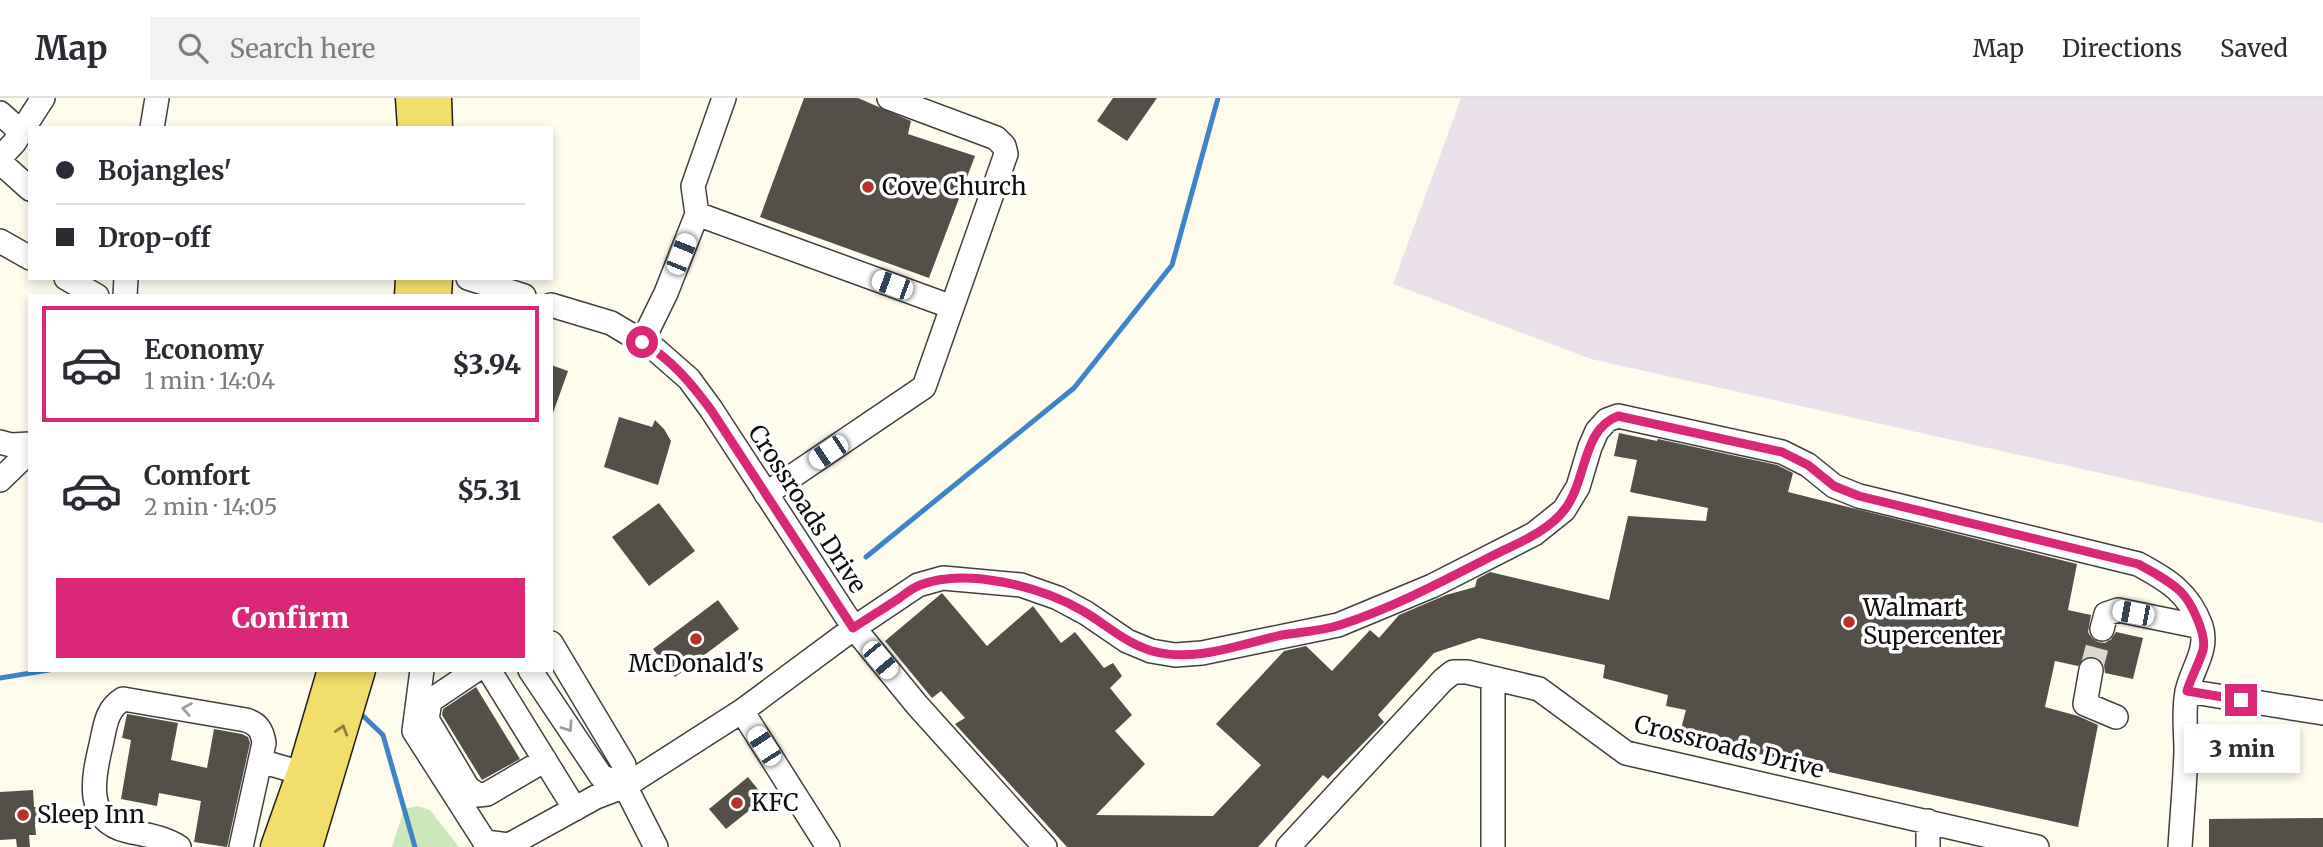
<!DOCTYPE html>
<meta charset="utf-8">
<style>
:root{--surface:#fff;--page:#f2f2f3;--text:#2b2b33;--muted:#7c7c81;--line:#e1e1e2;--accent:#db2777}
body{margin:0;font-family:Merriweather,serif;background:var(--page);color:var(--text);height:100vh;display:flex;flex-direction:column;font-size:26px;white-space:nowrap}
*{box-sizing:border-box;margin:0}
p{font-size:23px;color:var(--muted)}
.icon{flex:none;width:38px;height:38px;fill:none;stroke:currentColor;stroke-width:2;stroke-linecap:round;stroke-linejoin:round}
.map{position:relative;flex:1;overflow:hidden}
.panel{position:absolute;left:28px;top:196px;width:525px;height:378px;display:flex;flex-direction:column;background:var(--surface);border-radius:0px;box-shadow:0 4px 10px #0003}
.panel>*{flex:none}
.banner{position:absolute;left:28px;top:28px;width:525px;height:154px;border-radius:0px;box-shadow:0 4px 10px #0003;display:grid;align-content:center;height:154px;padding:0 28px;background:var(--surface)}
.end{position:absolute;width:32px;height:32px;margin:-16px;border:9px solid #db2777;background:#fff;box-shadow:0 0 0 4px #fff}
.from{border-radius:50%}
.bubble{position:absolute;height:49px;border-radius:0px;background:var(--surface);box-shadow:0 4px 10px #0003;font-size:23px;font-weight:800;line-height:49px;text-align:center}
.car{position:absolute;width:21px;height:42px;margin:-21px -10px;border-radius:9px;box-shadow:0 0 5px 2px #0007;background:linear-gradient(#fff 24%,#345 0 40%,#fff 0 76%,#345 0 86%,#fff 0)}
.banner b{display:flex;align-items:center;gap:24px;height:66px;font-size:26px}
.banner b+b{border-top:2px solid var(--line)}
.banner i{width:18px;height:18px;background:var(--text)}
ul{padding:12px 0 0;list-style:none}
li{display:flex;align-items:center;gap:21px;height:116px;margin:0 14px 10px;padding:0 14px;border:4px solid transparent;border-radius:0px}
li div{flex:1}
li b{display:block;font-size:26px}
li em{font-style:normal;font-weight:800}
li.active{border-color:var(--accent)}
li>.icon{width:63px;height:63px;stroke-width:1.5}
.primary-button{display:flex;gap:14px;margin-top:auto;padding:14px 28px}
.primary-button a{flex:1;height:80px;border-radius:0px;background:var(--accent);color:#fff;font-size:28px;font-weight:800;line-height:80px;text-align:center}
header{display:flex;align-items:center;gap:42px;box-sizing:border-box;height:98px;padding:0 35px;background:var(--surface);border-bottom:2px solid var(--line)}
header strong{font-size:33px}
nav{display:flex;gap:38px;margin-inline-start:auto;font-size:24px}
.search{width:490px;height:63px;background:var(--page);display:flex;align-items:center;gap:18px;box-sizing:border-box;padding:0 24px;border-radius:0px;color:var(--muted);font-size:26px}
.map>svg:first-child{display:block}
</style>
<header>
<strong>Map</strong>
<div class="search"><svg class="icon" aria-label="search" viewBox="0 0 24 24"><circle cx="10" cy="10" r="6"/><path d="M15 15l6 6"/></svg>Search here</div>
<nav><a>Map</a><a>Directions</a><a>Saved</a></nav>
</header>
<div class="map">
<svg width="2323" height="749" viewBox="0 0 2323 749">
<rect width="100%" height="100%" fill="#fefced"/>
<path fill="#ebe1eb" d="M1461,0H2323V425L1591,261L1393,186Z"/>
<path fill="#cce7b9" d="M418,708L430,712L459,749H392L404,711Z"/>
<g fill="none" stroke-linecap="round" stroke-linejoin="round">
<path stroke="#3f84c6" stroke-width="5" d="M866,459L1074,290L1172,167L1218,0
M0,580L49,572
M359,614L383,637L415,749"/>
</g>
<path fill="#554f4a" d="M804,0H858L911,23L908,36L975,58L929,180L760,119Z
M1113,0H1157L1127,43L1097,23Z
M551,267L568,273L553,315L551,314Z
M619,319L652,329L655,322L664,331L671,343L658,387L604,369Z
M1619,335L1657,343L1658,341L1777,367L1793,375L1788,394L2077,466L2068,512L2091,517L2088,534L2092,540L2098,544L2105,545L2111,541L2116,534L2143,540L2133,581L2105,575L2104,567L2094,558L2086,559L2078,568L2055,563L2045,609L2078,618L2098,627L2078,729L1829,674V671L1736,651L1735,655L1678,642L1686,612L1666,608L1668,597L1603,580L1605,567L1479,540L1434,555L1378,617L1384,624L1328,681L1323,677L1258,749H1067L955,626L965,620L941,593L932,600L885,543L942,495L987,548L1033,508L1061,545L1075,534L1104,570L1113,565L1122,578L1110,590L1132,617L1115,633L1145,666L1096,717L1213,718L1261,667L1216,626L1284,553L1306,548L1332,573L1370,532L1379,540L1399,517L1446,497L1475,489L1477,481L1490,474L1609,502L1628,418L1706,423L1708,410L1630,394L1637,362L1614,358Z
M659,405L695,453L649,488L612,439Z
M718,502L739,531L675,579L653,551Z
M476,589L520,661L482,682L442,617L443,611Z
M127,616L178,625L171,662L207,670L214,631L242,636L248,639L250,645L227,749L194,744L201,703L159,695L157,708L121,701L131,642L122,640Z
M748,679L765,700L726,731L709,711Z
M33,692L34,709L46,708L48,726H35L36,737H29L30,749H17L16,741L0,742V694Z
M2323,720V749H2209V721Z"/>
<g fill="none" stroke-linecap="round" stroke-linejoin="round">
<path stroke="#dad8cb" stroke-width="23" stroke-dasharray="23 11" stroke-linecap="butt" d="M2091,572L2102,531"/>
<defs>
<path id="minor" d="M0,15L21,34
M152,30L157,0
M0,60L14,45L43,0
M0,64L30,91
M697,116L952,209
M0,143L30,160
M66,180L97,198
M468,180L524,198
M125,198L126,180
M551,207L611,225L656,252L689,281L711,311L854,530L917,607L1045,749
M642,244L666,195L697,116L693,88L724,0
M0,344L11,347L30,346
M0,382L30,353
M766,396L924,289L1006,56L1004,48L996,40L889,0
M2102,531L2106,516L2118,512L2201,529
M551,545L624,667L625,688L656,749
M422,572L414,633L485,744L509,747L596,699L625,688L742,613L854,530L918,487L943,480L1021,487L1058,500L1086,515L1127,543L1151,553L1175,557L1202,555L1338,527L1432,488L1534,436L1564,412L1578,389L1590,349L1597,333L1607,322L1618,318L1782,354L1808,367L1834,388L1859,398L2138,466C2168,482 2189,495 2201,528C2209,552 2191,572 2187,594C2183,614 2186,633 2186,653C2185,685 2182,717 2180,749
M476,572L430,603L427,621L468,690L478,697L487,696L545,662
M489,572L575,711
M530,572L601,678L625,688
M2091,572L2085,606L2116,619
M1493,580V749
M2187,593L2323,615
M742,613L828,749
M260,663L302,675
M179,749C163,739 146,737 128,733C84,723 93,680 101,647C105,629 106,611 123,601L246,622C258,626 262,632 264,645L241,749
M1288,749L1443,582L1453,574H1467L1539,591L1626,655L2037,749
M1928,749V723"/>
<path id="major" d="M411,0L413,30
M436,0L437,30
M410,198L411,180
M436,198L437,180
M276,749L305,667L333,572
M307,749L360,572"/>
</defs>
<use href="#minor" stroke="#404040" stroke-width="26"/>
<use href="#major" stroke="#1e1e1e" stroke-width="33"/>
<use href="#minor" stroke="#fff" stroke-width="23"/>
<use href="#major" stroke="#f2de6a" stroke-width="30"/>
</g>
<defs><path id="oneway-chevron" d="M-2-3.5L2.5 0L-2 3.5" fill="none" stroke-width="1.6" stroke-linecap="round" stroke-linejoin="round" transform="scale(1.75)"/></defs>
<g stroke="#9e9e9e">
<use href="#oneway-chevron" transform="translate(187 611) rotate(-170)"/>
<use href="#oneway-chevron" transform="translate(568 629) rotate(56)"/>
</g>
<use stroke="#8b8040" href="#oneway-chevron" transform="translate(342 632) rotate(-73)"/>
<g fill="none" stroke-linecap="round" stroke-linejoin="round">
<path stroke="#db2777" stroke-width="9" d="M642,244C671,261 691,285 711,312L853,530C868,520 883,511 898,501C905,496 912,490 920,487C967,469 1042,489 1083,513C1107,527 1125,545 1152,553C1195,565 1240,546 1282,537C1301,534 1321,533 1340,527C1393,510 1445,482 1494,457C1518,445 1549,433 1565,411C1587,382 1582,331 1618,318L1782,354L1808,367L1834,388L1859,398L2138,466C2153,474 2168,482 2180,493C2191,503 2207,537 2203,552C2199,566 2191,579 2187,593L2241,602"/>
</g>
<g fill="#b6322c" stroke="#fff" stroke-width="2.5">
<circle cx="868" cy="89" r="7"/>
<circle cx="1849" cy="524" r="7"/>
<circle cx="696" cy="541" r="7"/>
<circle cx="737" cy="705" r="7"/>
<circle cx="23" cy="717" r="7"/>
</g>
<g text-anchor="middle" stroke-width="7" stroke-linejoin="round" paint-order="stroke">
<g font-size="24" fill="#0d0d0d" stroke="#fff" text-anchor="start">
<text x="882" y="97">Cove Church</text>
<text x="1863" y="518">Walmart<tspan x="1863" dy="28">Supercenter</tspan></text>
<text x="696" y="574" text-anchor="middle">McDonald's</text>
<text x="751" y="713">KFC</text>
<text x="37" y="725">Sleep Inn</text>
</g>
<g font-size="24" fill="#0d0d0d" stroke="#fff">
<text transform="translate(807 411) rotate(57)" y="8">Crossroads Drive</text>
<text transform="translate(1729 649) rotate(14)" y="8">Crossroads Drive</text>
</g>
</g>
</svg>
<i class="end from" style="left:642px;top:244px"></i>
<i class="end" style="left:2241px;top:602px"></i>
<div class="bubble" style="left:2184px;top:626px;width:116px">3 min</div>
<i class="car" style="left:681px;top:156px;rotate:22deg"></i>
<i class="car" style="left:892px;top:187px;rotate:290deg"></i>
<i class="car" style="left:828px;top:354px;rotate:236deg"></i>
<i class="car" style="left:2133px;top:515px;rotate:281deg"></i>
<i class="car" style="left:880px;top:562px;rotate:140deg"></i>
<i class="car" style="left:764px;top:648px;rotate:327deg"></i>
<div class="banner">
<b><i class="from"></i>Bojangles'</b>
<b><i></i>Drop-off</b>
</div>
<section class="panel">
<ul>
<li class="active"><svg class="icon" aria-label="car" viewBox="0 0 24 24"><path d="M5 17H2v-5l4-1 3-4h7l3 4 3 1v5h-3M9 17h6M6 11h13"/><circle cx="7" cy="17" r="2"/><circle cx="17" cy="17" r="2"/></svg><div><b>Economy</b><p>1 min · 14:04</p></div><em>$3.94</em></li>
<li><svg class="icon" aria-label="car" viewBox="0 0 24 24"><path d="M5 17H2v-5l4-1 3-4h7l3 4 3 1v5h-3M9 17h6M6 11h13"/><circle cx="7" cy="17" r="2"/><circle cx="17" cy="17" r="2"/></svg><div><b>Comfort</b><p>2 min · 14:05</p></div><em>$5.31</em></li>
</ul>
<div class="primary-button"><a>Confirm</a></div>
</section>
</div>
